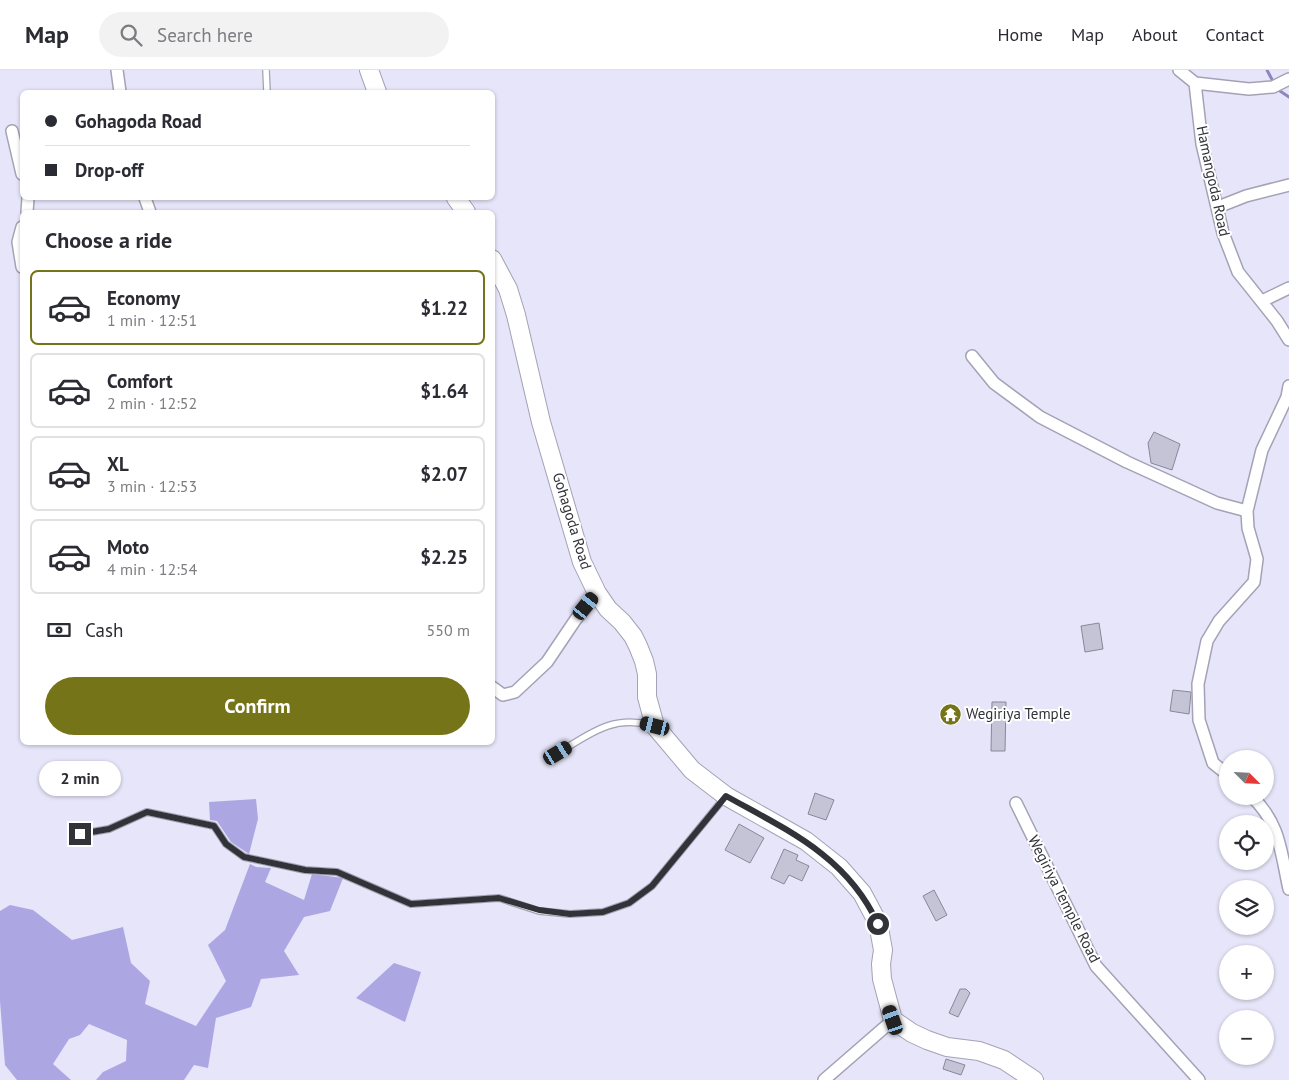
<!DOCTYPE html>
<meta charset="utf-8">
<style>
:root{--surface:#fff;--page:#f2f2f3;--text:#2b2b33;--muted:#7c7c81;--line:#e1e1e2;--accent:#767419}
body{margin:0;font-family:"PT Sans",sans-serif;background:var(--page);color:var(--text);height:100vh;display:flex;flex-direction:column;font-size:19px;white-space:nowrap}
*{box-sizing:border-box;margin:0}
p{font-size:16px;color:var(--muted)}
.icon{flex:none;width:28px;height:28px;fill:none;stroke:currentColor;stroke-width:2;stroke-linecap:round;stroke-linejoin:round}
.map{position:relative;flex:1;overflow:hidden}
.panel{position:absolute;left:20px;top:140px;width:475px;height:535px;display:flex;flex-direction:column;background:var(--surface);border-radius:8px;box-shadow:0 1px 4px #0004}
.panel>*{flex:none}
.banner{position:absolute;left:20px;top:20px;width:475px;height:110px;border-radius:8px;box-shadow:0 1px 4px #0004;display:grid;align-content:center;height:110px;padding:0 25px;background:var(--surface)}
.needle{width:32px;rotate:114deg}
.buttons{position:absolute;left:1219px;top:680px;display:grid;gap:10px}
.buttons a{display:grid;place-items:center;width:55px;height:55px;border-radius:50%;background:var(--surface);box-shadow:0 1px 4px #0004;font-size:25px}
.end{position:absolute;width:22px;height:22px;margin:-11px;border:6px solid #323239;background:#fff;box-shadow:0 0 0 2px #fff}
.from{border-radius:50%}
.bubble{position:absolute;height:35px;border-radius:18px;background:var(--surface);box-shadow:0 1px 4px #0004;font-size:16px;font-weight:800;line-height:35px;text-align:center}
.car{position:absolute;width:15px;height:30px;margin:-15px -8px;border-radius:6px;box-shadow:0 0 4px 1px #0007;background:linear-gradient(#222 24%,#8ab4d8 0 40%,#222 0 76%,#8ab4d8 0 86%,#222 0)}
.banner b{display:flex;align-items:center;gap:18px;height:48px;font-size:19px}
.banner b+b{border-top:1px solid var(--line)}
.banner i{width:12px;height:12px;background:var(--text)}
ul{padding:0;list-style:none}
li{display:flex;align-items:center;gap:15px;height:75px;margin:0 10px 8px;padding:0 15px;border:2px solid var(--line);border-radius:8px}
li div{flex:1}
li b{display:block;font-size:19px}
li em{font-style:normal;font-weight:800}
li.selected{border-color:var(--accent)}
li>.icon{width:45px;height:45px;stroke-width:1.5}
h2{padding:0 25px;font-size:22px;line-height:60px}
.pay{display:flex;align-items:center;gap:12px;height:55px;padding:0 25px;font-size:19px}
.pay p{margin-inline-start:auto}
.primary-button{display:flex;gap:10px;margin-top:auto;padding:10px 25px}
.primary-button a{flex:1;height:58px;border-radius:30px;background:var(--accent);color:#fff;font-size:20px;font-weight:800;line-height:58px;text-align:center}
header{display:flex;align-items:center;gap:30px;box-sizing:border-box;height:70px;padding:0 25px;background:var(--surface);border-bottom:1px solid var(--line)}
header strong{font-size:24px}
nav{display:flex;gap:28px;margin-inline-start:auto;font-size:18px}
.search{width:350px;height:45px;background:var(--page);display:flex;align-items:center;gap:12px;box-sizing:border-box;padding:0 18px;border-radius:28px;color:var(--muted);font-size:19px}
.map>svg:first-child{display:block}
</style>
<header>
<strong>Map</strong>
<div class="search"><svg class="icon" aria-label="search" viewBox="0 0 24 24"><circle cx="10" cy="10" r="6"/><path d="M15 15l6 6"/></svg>Search here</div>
<nav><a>Home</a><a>Map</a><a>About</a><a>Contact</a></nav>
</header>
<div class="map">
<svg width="1289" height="1010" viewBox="0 0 1289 1010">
<rect width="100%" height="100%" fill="#e6e5f9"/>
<path fill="#aca6e3" d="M256,729L258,749L249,784L231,772L217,751L210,750L209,732Z
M250,794L256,797L271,798L265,812L304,830L312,804L343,808L330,841L304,847L284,881L299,905L261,909L251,937L216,948L208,998L194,995L184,1010H96L103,1002L126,991L127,970L89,954L80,965L69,969L53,994L71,1010H17L5,995L0,931V841L10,835L33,840L72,870L123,857L131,893L150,911L145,934L196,956L226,911L208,875L225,860Z
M394,893L421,902L405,952L356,928Z"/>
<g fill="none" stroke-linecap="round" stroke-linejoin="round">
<path stroke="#8c85c0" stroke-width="3" d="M1267,0L1277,19L1289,27"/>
</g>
<path fill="#c5c4d7" stroke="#89889a" d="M1154,362L1180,374L1172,400L1151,393L1148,373Z
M1099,553L1103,579L1085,582L1081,556Z
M1173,620L1191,622L1189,644L1170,641Z
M992,632H1006L1005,681H991Z
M815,723L834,730L826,750L808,744Z
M739,754L764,768L750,793L725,780Z
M784,779L798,785L796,790L809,796L802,811L789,805L784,814L771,808Z
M934,820L947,845L936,851L923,826Z
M960,919H966L970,923L958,947L949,943Z
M946,989L965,995L961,1005L943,999Z"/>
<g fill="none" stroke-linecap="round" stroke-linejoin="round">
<defs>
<path id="lane" d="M266,0L267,22
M558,683C590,664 611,645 651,655
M80,764L109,759L147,742L214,756L226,774L244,787L305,800L337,802L411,834L499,828L539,841L570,844L603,842L629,833L652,816L725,727"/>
<path id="street" d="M117,0L120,22
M1179,0L1195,13L1202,74L1223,163L1238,202L1277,251L1289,270
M1195,13L1249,19L1273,17L1289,9
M12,61L22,104
M145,128L150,142
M1218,137L1246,126L1289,115
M27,142L28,128
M22,157L18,172L22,197
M1262,231L1289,218
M972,286L994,313L1040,347L1127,392L1217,433L1247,441
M492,617L503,625L515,622L547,592L576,549L597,523
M1228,705L1213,693L1199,650L1198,614L1207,571L1219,551L1254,512L1257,489L1248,458L1247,441L1262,380L1287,327L1289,316
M1251,726C1280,752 1281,783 1289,819
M1016,733L1096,896L1199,1010
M824,1010L893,950"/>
<path id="primary" d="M369,0L377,22
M456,128L466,142
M492,189L508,219L516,245L541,352L582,492L597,523L608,539L622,552L633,566L638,576L644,591L647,604V627L655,656L692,700L726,726L806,771L839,797L862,823L878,853L883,880L881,894L882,909L893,950L912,963L927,970L947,977L979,981L1004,990L1034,1010"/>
</defs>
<use href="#lane" stroke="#a4a2b5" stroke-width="8"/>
<use href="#street" stroke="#a4a2b5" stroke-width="14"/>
<use href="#primary" stroke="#a4a2b5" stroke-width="20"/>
<use href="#lane" stroke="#fff" stroke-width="5.5"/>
<use href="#street" stroke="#fff" stroke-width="11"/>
<use href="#primary" stroke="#fff" stroke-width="18"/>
</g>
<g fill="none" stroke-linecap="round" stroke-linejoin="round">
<path stroke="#323239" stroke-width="6" d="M80,764L109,759L147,742L214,756L226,774L244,787L305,800L337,802L411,834L499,828L539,840L570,844L603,842L629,833L652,816L726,726C787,760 847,786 878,854"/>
</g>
<defs>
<symbol id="temple-disc" viewBox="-11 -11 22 22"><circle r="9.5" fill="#767419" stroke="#fff"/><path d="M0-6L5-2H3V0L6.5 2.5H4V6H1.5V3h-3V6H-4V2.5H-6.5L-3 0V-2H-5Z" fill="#fff"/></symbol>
</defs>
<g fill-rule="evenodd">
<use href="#temple-disc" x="938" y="632" width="25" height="25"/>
</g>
<g text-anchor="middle" stroke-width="4" stroke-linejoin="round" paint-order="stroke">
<g font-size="15" fill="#323239" stroke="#fff">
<text transform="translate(1213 111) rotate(78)" y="5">Hamangoda Road</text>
<text transform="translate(572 451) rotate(73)" y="5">Gohagoda Road</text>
<text transform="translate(1064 829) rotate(63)" y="5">Wegiriya Temple Road</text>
</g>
<g font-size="15" fill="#323239" stroke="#fff" text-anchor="start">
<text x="966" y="649">Wegiriya Temple</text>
</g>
</g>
</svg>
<div class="buttons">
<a><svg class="needle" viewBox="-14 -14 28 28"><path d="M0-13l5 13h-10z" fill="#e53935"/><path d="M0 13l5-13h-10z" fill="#7c7c81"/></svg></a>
<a><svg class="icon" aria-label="locate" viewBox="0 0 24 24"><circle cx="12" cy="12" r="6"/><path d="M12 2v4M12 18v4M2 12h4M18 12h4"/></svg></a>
<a><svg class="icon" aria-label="layers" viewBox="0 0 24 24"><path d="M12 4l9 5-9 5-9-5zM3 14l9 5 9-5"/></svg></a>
<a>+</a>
<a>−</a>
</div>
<i class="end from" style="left:878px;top:854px"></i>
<i class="end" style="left:80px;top:764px"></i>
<div class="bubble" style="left:39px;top:691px;width:82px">2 min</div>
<i class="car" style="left:586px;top:536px;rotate:39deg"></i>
<i class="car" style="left:655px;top:656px;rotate:284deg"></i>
<i class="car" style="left:558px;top:683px;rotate:59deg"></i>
<i class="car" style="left:893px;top:950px;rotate:341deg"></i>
<div class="banner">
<b><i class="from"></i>Gohagoda Road</b>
<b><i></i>Drop-off</b>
</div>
<section class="panel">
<h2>Choose a ride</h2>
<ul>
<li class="selected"><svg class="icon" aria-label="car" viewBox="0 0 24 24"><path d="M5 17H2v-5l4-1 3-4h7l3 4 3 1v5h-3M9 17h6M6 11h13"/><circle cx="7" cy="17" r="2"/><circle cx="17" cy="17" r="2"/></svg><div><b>Economy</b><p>1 min · 12:51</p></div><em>$1.22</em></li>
<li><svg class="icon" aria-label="car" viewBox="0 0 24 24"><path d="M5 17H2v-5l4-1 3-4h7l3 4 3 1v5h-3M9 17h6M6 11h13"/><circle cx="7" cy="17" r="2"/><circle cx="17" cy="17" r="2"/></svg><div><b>Comfort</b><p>2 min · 12:52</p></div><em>$1.64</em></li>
<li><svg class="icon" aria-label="car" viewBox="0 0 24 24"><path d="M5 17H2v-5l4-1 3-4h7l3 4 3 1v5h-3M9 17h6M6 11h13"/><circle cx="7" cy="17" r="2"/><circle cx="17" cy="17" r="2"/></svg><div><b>XL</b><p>3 min · 12:53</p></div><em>$2.07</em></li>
<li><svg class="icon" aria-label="car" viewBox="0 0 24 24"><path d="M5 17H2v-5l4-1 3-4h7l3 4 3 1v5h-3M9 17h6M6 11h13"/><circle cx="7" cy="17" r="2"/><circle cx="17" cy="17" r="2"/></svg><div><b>Moto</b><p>4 min · 12:54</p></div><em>$2.25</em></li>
</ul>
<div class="pay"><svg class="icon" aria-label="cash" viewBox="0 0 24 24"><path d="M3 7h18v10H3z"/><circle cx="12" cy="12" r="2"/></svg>Cash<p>550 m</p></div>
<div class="primary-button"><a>Confirm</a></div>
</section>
</div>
